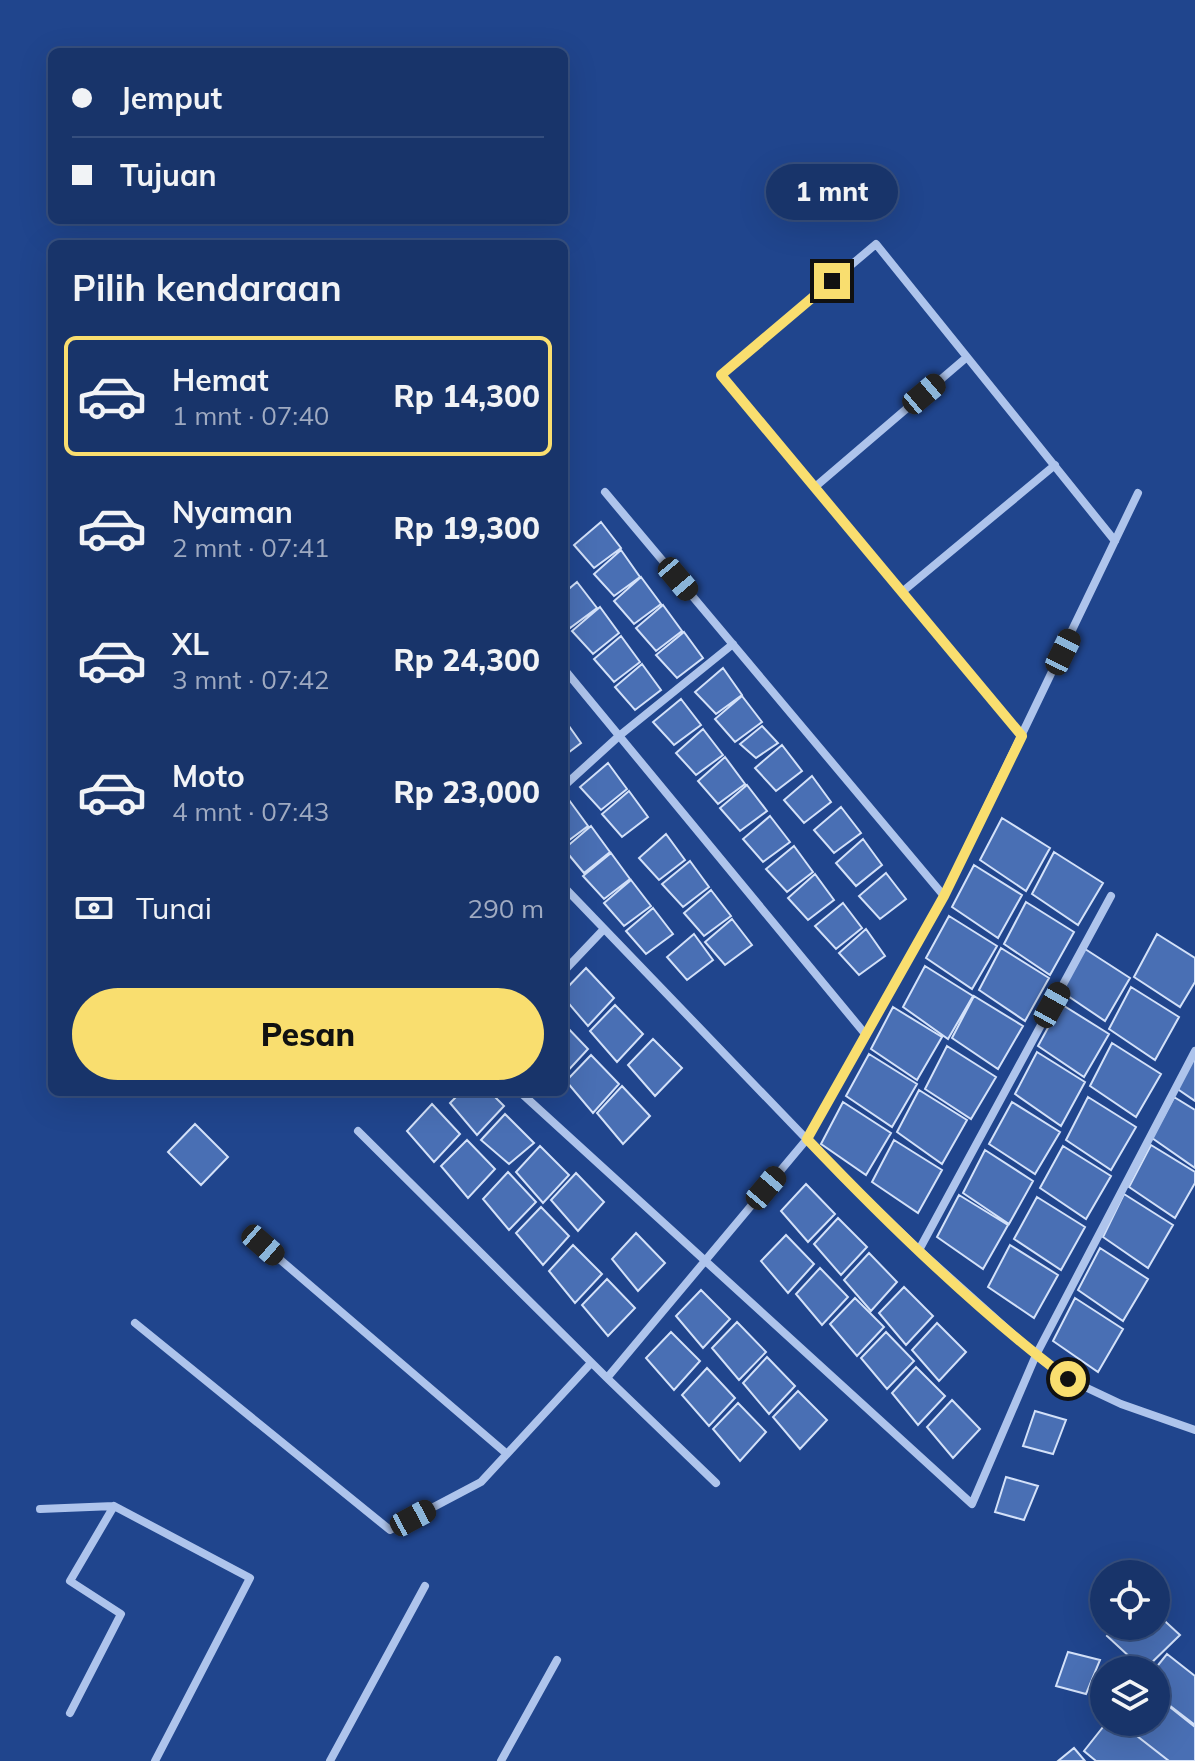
<!DOCTYPE html>
<html lang="id">
<meta charset="utf-8">
<style>
:root{--surface:#18346a;--page:#213c70;--text:#f1f3f6;--muted:#9faac1;--line:#364f7e;--accent:#f9de6f}
body{margin:0;font-family:Mulish,sans-serif;background:var(--page);color:var(--text);height:100vh;display:flex;flex-direction:column;font-size:30px;white-space:nowrap}
*{box-sizing:border-box;margin:0}
p{font-size:26px;color:var(--muted)}
.icon{flex:none;width:44px;height:44px;fill:none;stroke:currentColor;stroke-width:2;stroke-linecap:round;stroke-linejoin:round}
.map{position:relative;flex:1;overflow:hidden}
.side{position:absolute;left:48px;top:240px;width:520px;height:856px;display:flex;flex-direction:column;background:var(--surface);border-radius:12px;box-shadow:0 8px 32px #0002,0 0 0 2px var(--line)}
.side>*{flex:none}
.guide{position:absolute;left:48px;top:48px;width:520px;height:176px;border-radius:12px;box-shadow:0 8px 32px #0002,0 0 0 2px var(--line);display:grid;align-content:center;height:176px;padding:0 24px;background:var(--surface)}
.tools{position:absolute;left:1090px;top:1560px;display:grid;gap:16px}
.tools a{display:grid;place-items:center;width:80px;height:80px;border-radius:50%;background:var(--surface);box-shadow:0 8px 32px #0002,0 0 0 2px var(--line);font-size:40px}
.end{position:absolute;width:36px;height:36px;margin:-18px;border:10px solid #f9de6f;background:#111;box-shadow:0 0 0 4px #111}
.from{border-radius:50%}
.bubble{position:absolute;height:56px;border-radius:28px;background:var(--surface);box-shadow:0 8px 32px #0002,0 0 0 2px var(--line);font-size:26px;font-weight:800;line-height:56px;text-align:center}
.car{position:absolute;width:24px;height:48px;margin:-24px -12px;border-radius:10px;box-shadow:0 0 6px 2px #0007;background:linear-gradient(#222 24%,#8ab4d8 0 40%,#222 0 76%,#8ab4d8 0 86%,#222 0)}
.guide b{display:flex;align-items:center;gap:28px;height:76px;font-size:30px}
.guide b+b{border-top:2px solid var(--line)}
.guide i{width:20px;height:20px;background:var(--text)}
ul{padding:0;list-style:none}
li{display:flex;align-items:center;gap:24px;height:120px;margin:0 16px 12px;padding:0 8px;border:4px solid transparent;border-radius:12px}
li div{flex:1}
li b{display:block;font-size:30px}
li em{font-style:normal;font-weight:800}
li.current{border-color:var(--accent)}
li>.icon{width:72px;height:72px;stroke-width:1.5}
h2{padding:0 24px;font-size:36px;line-height:96px}
.pay{display:flex;align-items:center;gap:20px;height:88px;padding:0 24px;font-size:30px}
.pay p{margin-inline-start:auto}
.action{display:flex;gap:16px;margin-top:auto;padding:16px 24px}
.action a{flex:1;height:92px;border-radius:48px;background:var(--accent);color:#111;font-size:32px;font-weight:800;line-height:92px;text-align:center}
.map>svg:first-child{display:block}
</style>
<div class="map">
<svg width="1195" height="1761" viewBox="0 0 1195 1761">
<rect width="100%" height="100%" fill="#20458d"/>
<path fill="#496fb4" stroke="#d3e1f9" stroke-width="2" d="M601,522L621,548L594,568L574,545Z
M621,550L640,577L614,596L594,574Z
M641,577L661,604L634,624L614,601Z
M577,582L597,608L570,628L564,620V593Z
M663,605L682,631L656,651L636,628Z
M600,607L619,633L593,654L572,631Z
M684,632L703,658L677,678L656,655Z
M621,636L640,662L614,682L594,659Z
M642,664L661,690L635,710L615,687Z
M723,668L742,695L716,714L695,692Z
M742,696L762,722L735,742L715,719Z
M681,699L701,725L674,745L653,722Z
M564,719L581,743L564,756Z
M762,726L778,743L756,758L740,744Z
M703,729L723,755L696,775L676,753Z
M782,745L802,771L776,791L755,768Z
M725,757L745,784L718,804L698,781Z
M608,763L627,789L601,810L580,787Z
M812,776L831,802L804,823L784,800Z
M747,785L767,811L740,831L720,808Z
M629,791L648,817L622,837L602,814Z
M569,800L588,826L564,844V804Z
M841,807L861,833L834,853L814,830Z
M770,816L790,842L763,862L743,839Z
M1002,818L1050,848L1026,891L980,860Z
M591,826L610,852L584,873L564,849Z
M666,834L685,860L659,880L639,858Z
M863,839L882,865L856,886L836,863Z
M794,846L813,872L787,892L766,869Z
M1054,852L1103,883L1078,925L1032,894Z
M611,853L630,879L604,899L583,876Z
M690,861L709,887L683,907L662,884Z
M974,865L1022,895L998,938L952,907Z
M886,873L906,899L880,919L859,896Z
M815,874L834,900L808,920L788,898Z
M631,880L651,906L624,926L604,903Z
M711,890L731,916L704,936L684,913Z
M1026,902L1074,932L1050,975L1004,944Z
M843,903L862,928L836,949L815,926Z
M653,908L673,934L646,954L626,931Z
M949,916L997,946L972,989L926,958Z
M732,919L752,945L725,965L705,942Z
M866,929L885,956L859,975L839,953Z
M694,934L713,960L687,980L667,957Z
M1157,934L1195,958V982L1180,1007L1134,977Z
M1082,947L1130,978L1105,1021L1059,990Z
M1001,948L1049,978L1025,1021L979,990Z
M925,966L973,996L948,1039L903,1007Z
M586,968L614,998L588,1026L564,998V991Z
M1131,987L1179,1017L1155,1060L1109,1029Z
M974,996L1023,1026L998,1069L952,1038Z
M1061,1004L1109,1034L1084,1077L1038,1046Z
M615,1005L643,1034L617,1062L590,1031Z
M893,1007L942,1037L917,1080L871,1049Z
M564,1024L588,1049L564,1075Z
M653,1039L682,1068L655,1096L628,1065Z
M1112,1043L1161,1074L1136,1117L1090,1086Z
M947,1046L996,1077L971,1119L925,1089Z
M1195,1051V1101L1176,1088Z
M1037,1052L1085,1082L1061,1126L1015,1094Z
M869,1054L917,1084L892,1127L846,1096Z
M591,1055L619,1084L593,1113L566,1081Z
M622,1086L650,1116L623,1144L597,1113Z
M919,1090L967,1120L942,1164L897,1132Z
M461,1092H490L504,1106L477,1135L450,1103Z
M1088,1097L1136,1127L1111,1170L1066,1140Z
M1174,1097L1195,1110V1168L1152,1138Z
M843,1102L891,1133L866,1175L821,1144Z
M1012,1102L1060,1132L1035,1174L989,1144Z
M432,1104L460,1134L434,1162L407,1131Z
M505,1114L534,1143L509,1164L481,1140Z
M195,1124L228,1157L201,1185L168,1152Z
M467,1140L495,1169L468,1198L441,1166Z
M894,1140L942,1170L918,1213L872,1182Z
M1151,1145L1195,1172V1183L1175,1218L1129,1187Z
M540,1146L569,1175L543,1203L516,1172Z
M1063,1146L1111,1176L1086,1219L1040,1188Z
M985,1150L1033,1181L1009,1224L963,1193Z
M508,1172L536,1202L509,1230L483,1199Z
M576,1173L604,1202L578,1231L551,1200Z
M806,1184L835,1214L808,1242L781,1211Z
M1124,1194L1173,1225L1148,1268L1103,1237Z
M959,1195L1008,1225L983,1269L937,1237Z
M1037,1197L1085,1227L1061,1270L1014,1239Z
M541,1207L569,1236L543,1265L516,1233Z
M838,1218L867,1247L841,1275L814,1244Z
M636,1233L665,1263L638,1291L612,1259Z
M786,1235L814,1264L788,1293L761,1261Z
M573,1245L602,1274L575,1303L549,1271Z
M1010,1245L1058,1275L1034,1318L988,1287Z
M1100,1248L1148,1279L1123,1321L1078,1290Z
M869,1253L897,1282L871,1311L844,1280Z
M820,1268L848,1297L822,1325L796,1294Z
M607,1279L635,1308L608,1336L582,1305Z
M904,1287L933,1316L906,1345L879,1313Z
M701,1290L730,1319L703,1348L676,1316Z
M855,1298L884,1327L857,1356L830,1324Z
M1075,1298L1123,1329L1098,1372L1053,1341Z
M737,1322L766,1352L739,1380L712,1348Z
M937,1323L966,1352L939,1381L912,1350Z
M671,1332L700,1361L674,1390L646,1358Z
M886,1332L914,1361L887,1389L861,1358Z
M767,1357L795,1386L769,1414L743,1383Z
M916,1367L945,1396L918,1425L892,1393Z
M707,1368L735,1398L709,1426L682,1395Z
M798,1391L827,1420L800,1449L773,1417Z
M952,1400L980,1429L953,1458L927,1427Z
M738,1403L766,1432L740,1461L713,1429Z
M1035,1411L1066,1420L1053,1454L1023,1446Z
M1006,1477L1038,1486L1024,1520L995,1512Z
M1156,1613L1180,1635L1144,1670L1107,1636L1116,1626H1156Z
M1068,1652L1100,1660L1086,1694L1056,1686Z
M1167,1654L1195,1676V1725L1156,1695L1154,1670Z
M1156,1696L1195,1727V1761H1169L1119,1722H1156Z
M1107,1722H1119L1169,1761H1096L1084,1751Z
M1074,1748L1085,1761H1058Z"/>
<g fill="none" stroke-linecap="round" stroke-linejoin="round">
<path stroke="#aec4ec" stroke-width="8" d="M815,487L967,357
M605,492L944,896
M902,592L1055,465
M564,669L866,1035
M1022,736L721,375L876,244L1115,541
M564,786L619,736L733,644
M564,887L842,1176L919,1250L1036,1355L1068,1379L1121,1404L1195,1430
M564,971L604,929
M520,1092L972,1504L1036,1355L1195,1051
M358,1131L607,1378L716,1483
M263,1245L507,1454
M919,1250L1111,896
M135,1323L390,1530L481,1482L591,1363
M607,1378L807,1139L944,896L1138,493
M40,1509L114,1506L250,1578L155,1761
M70,1713L121,1614L70,1581L114,1506
M330,1761L425,1586
M501,1761L557,1660"/>
</g>
<g fill="none" stroke-linecap="round" stroke-linejoin="round">
<path stroke="#f9de6f" stroke-width="10" d="M832,281L721,375L1022,736L944,896L807,1139C887,1223 976,1310 1068,1379"/>
</g>
</svg>
<div class="tools">
<a><svg class="icon" aria-label="locate" viewBox="0 0 24 24"><circle cx="12" cy="12" r="6"/><path d="M12 2v4M12 18v4M2 12h4M18 12h4"/></svg></a>
<a><svg class="icon" aria-label="layers" viewBox="0 0 24 24"><path d="M12 4l9 5-9 5-9-5zM3 14l9 5 9-5"/></svg></a>
</div>
<i class="end from" style="left:1068px;top:1379px"></i>
<i class="end" style="left:832px;top:281px"></i>
<div class="bubble" style="left:766px;top:164px;width:132px">1 mnt</div>
<i class="car" style="left:924px;top:394px;rotate:50deg"></i>
<i class="car" style="left:678px;top:579px;rotate:140deg"></i>
<i class="car" style="left:1063px;top:652px;rotate:26deg"></i>
<i class="car" style="left:1052px;top:1005px;rotate:29deg"></i>
<i class="car" style="left:766px;top:1188px;rotate:40deg"></i>
<i class="car" style="left:263px;top:1245px;rotate:131deg"></i>
<i class="car" style="left:413px;top:1518px;rotate:62deg"></i>
<div class="guide">
<b><i class="from"></i>Jemput</b>
<b><i></i>Tujuan</b>
</div>
<section class="side">
<h2>Pilih kendaraan</h2>
<ul>
<li class="current"><svg class="icon" aria-label="car" viewBox="0 0 24 24"><path d="M5 17H2v-5l4-1 3-4h7l3 4 3 1v5h-3M9 17h6M6 11h13"/><circle cx="7" cy="17" r="2"/><circle cx="17" cy="17" r="2"/></svg><div><b>Hemat</b><p>1 mnt · 07:40</p></div><em>Rp 14,300</em></li>
<li><svg class="icon" aria-label="car" viewBox="0 0 24 24"><path d="M5 17H2v-5l4-1 3-4h7l3 4 3 1v5h-3M9 17h6M6 11h13"/><circle cx="7" cy="17" r="2"/><circle cx="17" cy="17" r="2"/></svg><div><b>Nyaman</b><p>2 mnt · 07:41</p></div><em>Rp 19,300</em></li>
<li><svg class="icon" aria-label="car" viewBox="0 0 24 24"><path d="M5 17H2v-5l4-1 3-4h7l3 4 3 1v5h-3M9 17h6M6 11h13"/><circle cx="7" cy="17" r="2"/><circle cx="17" cy="17" r="2"/></svg><div><b>XL</b><p>3 mnt · 07:42</p></div><em>Rp 24,300</em></li>
<li><svg class="icon" aria-label="car" viewBox="0 0 24 24"><path d="M5 17H2v-5l4-1 3-4h7l3 4 3 1v5h-3M9 17h6M6 11h13"/><circle cx="7" cy="17" r="2"/><circle cx="17" cy="17" r="2"/></svg><div><b>Moto</b><p>4 mnt · 07:43</p></div><em>Rp 23,000</em></li>
</ul>
<div class="pay"><svg class="icon" aria-label="cash" viewBox="0 0 24 24"><path d="M3 7h18v10H3z"/><circle cx="12" cy="12" r="2"/></svg>Tunai<p>290 m</p></div>
<div class="action"><a>Pesan</a></div>
</section>
</div>
